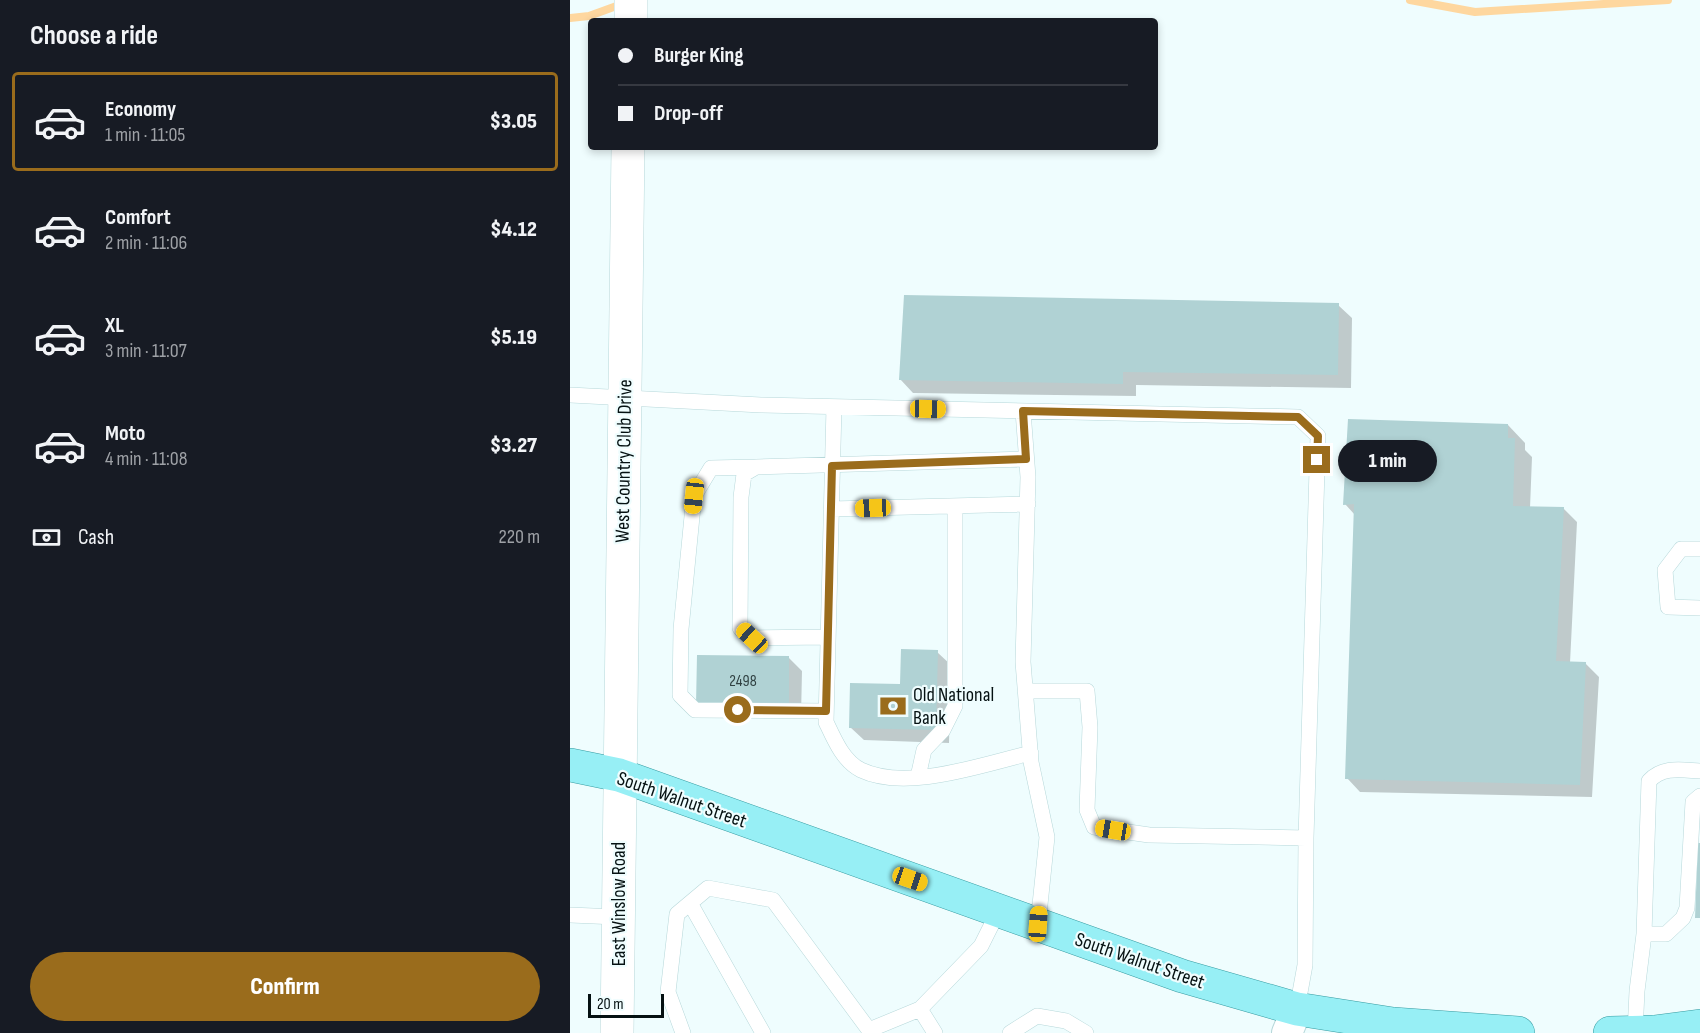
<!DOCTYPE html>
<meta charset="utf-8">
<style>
:root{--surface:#171b24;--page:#20242c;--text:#f1f3f6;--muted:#9ea1a6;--line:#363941;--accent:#9a6c1c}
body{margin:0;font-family:"Sofia Sans Condensed",sans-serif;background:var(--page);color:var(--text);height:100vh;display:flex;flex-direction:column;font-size:22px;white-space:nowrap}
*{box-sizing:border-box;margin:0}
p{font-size:20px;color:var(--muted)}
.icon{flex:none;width:33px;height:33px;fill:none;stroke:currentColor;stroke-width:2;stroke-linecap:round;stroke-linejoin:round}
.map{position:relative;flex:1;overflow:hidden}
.drawer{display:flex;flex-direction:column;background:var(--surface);width:570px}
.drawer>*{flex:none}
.guide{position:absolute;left:18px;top:18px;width:570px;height:132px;border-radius:6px;box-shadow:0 3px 9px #0003;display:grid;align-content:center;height:132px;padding:0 30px;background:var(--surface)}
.scale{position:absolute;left:18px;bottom:15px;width:76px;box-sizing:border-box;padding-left:6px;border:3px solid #051112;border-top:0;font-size:16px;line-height:21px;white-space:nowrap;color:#051112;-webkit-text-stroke:4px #effdfe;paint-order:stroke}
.end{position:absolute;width:27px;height:27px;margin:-14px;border:8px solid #9a6c1c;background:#fff;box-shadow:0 0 0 3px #fff}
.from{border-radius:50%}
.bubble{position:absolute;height:42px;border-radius:21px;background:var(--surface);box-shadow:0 3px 9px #0003;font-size:20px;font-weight:800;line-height:42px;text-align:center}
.car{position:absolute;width:18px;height:36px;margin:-18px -9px;border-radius:8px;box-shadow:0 0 4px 2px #0007;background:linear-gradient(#f5c518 24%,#345 0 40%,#f5c518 0 76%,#345 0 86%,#f5c518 0)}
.guide b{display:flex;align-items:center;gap:21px;height:57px;font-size:22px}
.guide b+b{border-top:2px solid var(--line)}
.guide i{width:15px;height:15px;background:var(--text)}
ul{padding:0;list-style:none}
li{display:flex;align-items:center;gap:18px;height:99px;margin:0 12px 9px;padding:0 18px;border:3px solid transparent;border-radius:6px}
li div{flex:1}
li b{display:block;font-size:22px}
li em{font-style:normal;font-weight:800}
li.active{border-color:var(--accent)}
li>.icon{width:54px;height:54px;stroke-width:1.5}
h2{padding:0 30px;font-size:27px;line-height:72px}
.pay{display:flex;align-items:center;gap:15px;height:66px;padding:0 30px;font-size:22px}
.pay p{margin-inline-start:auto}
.cta{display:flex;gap:12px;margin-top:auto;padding:12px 30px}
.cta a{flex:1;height:69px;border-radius:36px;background:var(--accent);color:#fff;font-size:24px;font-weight:800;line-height:69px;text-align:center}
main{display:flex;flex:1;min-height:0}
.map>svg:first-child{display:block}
</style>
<main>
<section class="drawer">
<h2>Choose a ride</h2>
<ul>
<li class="active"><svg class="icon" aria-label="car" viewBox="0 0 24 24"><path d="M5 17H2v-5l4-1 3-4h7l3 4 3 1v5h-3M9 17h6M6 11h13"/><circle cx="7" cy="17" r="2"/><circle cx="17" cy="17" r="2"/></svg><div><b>Economy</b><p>1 min · 11:05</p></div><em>$3.05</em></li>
<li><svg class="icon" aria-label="car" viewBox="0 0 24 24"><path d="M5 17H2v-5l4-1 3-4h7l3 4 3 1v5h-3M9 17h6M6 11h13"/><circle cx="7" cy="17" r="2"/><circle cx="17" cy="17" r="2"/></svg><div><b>Comfort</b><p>2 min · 11:06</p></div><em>$4.12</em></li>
<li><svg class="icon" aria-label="car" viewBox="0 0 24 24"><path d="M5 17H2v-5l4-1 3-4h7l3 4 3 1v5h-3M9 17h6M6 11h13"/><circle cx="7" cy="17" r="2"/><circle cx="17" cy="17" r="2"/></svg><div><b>XL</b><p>3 min · 11:07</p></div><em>$5.19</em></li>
<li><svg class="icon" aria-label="car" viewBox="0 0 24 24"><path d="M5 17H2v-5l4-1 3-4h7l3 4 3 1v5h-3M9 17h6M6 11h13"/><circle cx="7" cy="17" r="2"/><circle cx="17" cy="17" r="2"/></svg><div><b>Moto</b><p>4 min · 11:08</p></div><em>$3.27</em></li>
</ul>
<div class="pay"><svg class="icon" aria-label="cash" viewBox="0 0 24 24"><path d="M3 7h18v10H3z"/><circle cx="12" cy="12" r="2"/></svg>Cash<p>220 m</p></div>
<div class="cta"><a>Confirm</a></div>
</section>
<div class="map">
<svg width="1130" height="1033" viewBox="0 0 1130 1033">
<rect width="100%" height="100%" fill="#effdfe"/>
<path fill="#0003" d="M768,305L782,318L781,388L566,385V396L343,393L330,379Z
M938,425L955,443V450L962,457L960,508H993L1007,522L1000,663H1015L1029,677L1022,797L790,792L777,778L785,515L775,504Z
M367,652L381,665L379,743L294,740L280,727L332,686Z
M219,658L232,671L231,717H141Z"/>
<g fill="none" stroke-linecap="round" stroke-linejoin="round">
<path stroke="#fed79f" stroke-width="8" d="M840,0L905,12L1098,0
M0,18L19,16L52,4"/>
</g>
<path fill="#b0d2d4" d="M334,295L769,303L768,375L553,372V384L329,380Z
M778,419L938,424V438H945L943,506L994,507L986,661L1016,662L1010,785L775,779L784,504L773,505Z
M331,649L368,650L366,730L279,728L280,683L330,684Z
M127,655L219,656V704L126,705Z
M1128,843H1130V918H1125Z"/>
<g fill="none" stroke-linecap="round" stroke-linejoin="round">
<defs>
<path id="lane" d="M0,395L191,405L728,417L748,436L736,838L735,965L727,1009
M264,407L256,722C264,739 273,761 291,770C337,792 413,764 461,753
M453,411L458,477L453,662L461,762L477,837L468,924
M186,467L141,468L124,496L111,629L110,695L125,710L256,711
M261,509L458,504
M1130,549H1111L1095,570L1098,607L1130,608
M258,637L181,638L170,628L171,497L174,474L186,467L456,459
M455,691H517L520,727L517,810L524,827L579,835L736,838
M348,777L354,750L373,730L385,706V506
M120,903L193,1033
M0,915L47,917
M1074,934H1096L1113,918L1117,908L1123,802L1130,796
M113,1033L98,992L107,914L138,888L203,900L299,1030L350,1009
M365,1033L350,1009L411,946L429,910
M440,1033L467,1016L496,1021L516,1033
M1065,1033L1067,991L1074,934L1079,781C1093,766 1111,770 1130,771"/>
<path id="street" d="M717,1033L727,1009"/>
<path id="secondary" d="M61,21V0
M47,1033L58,147"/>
<path id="primary" d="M0,765L49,775L612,976L727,1009L823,1024L948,1033
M1040,1033L1084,1032L1130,1026"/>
</defs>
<use href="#lane" stroke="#b7d8da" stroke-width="16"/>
<use href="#street" stroke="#b7d8da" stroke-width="32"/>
<use href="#secondary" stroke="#b7d8da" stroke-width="34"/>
<use href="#primary" stroke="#379ba1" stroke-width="34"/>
<use href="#lane" stroke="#fff" stroke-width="15"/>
<use href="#street" stroke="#fff" stroke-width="30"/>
<use href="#secondary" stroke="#fff" stroke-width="33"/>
<use href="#primary" stroke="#97eff5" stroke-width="33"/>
</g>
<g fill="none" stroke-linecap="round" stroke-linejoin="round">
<path stroke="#9a6c1c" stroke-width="8" d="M168,710L256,711L262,466L456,459L453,411L728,417L748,436L747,460"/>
</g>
<defs>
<symbol id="bank-bare" viewBox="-9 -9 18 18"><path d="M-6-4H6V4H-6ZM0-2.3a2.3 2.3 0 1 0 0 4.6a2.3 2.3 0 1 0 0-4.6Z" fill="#9a6c1c" stroke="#effdfe" stroke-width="2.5" paint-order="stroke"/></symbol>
</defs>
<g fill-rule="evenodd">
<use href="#bank-bare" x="304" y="687" width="38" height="38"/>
</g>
<g text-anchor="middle" stroke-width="4.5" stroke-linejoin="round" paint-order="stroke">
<g font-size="16" fill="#304142">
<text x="173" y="686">2498</text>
</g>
<g font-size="20" fill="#051112" stroke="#effdfe">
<text transform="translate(53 461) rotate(-89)" y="7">West Country Club Drive</text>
<text transform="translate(112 799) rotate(19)" y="7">South Walnut Street</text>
<text transform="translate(48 904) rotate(-90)" y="7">East Winslow Road</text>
<text transform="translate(570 960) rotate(19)" y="7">South Walnut Street</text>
</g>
<g font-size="20" fill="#051112" stroke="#effdfe" text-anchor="start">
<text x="343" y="701">Old National<tspan x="343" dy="23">Bank</tspan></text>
</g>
</g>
</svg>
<div class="scale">20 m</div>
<i class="end from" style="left:168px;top:710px"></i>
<i class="end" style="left:747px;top:460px"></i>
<div class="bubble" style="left:768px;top:440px;width:99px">1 min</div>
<i class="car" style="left:358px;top:409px;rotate:91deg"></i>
<i class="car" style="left:124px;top:496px;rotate:186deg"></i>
<i class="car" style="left:303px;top:508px;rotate:268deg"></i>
<i class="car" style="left:182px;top:638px;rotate:313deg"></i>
<i class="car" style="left:543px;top:830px;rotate:279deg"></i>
<i class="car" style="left:340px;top:879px;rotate:109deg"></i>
<i class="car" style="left:468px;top:924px;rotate:4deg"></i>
<div class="guide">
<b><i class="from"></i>Burger King</b>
<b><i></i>Drop-off</b>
</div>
</div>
</main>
